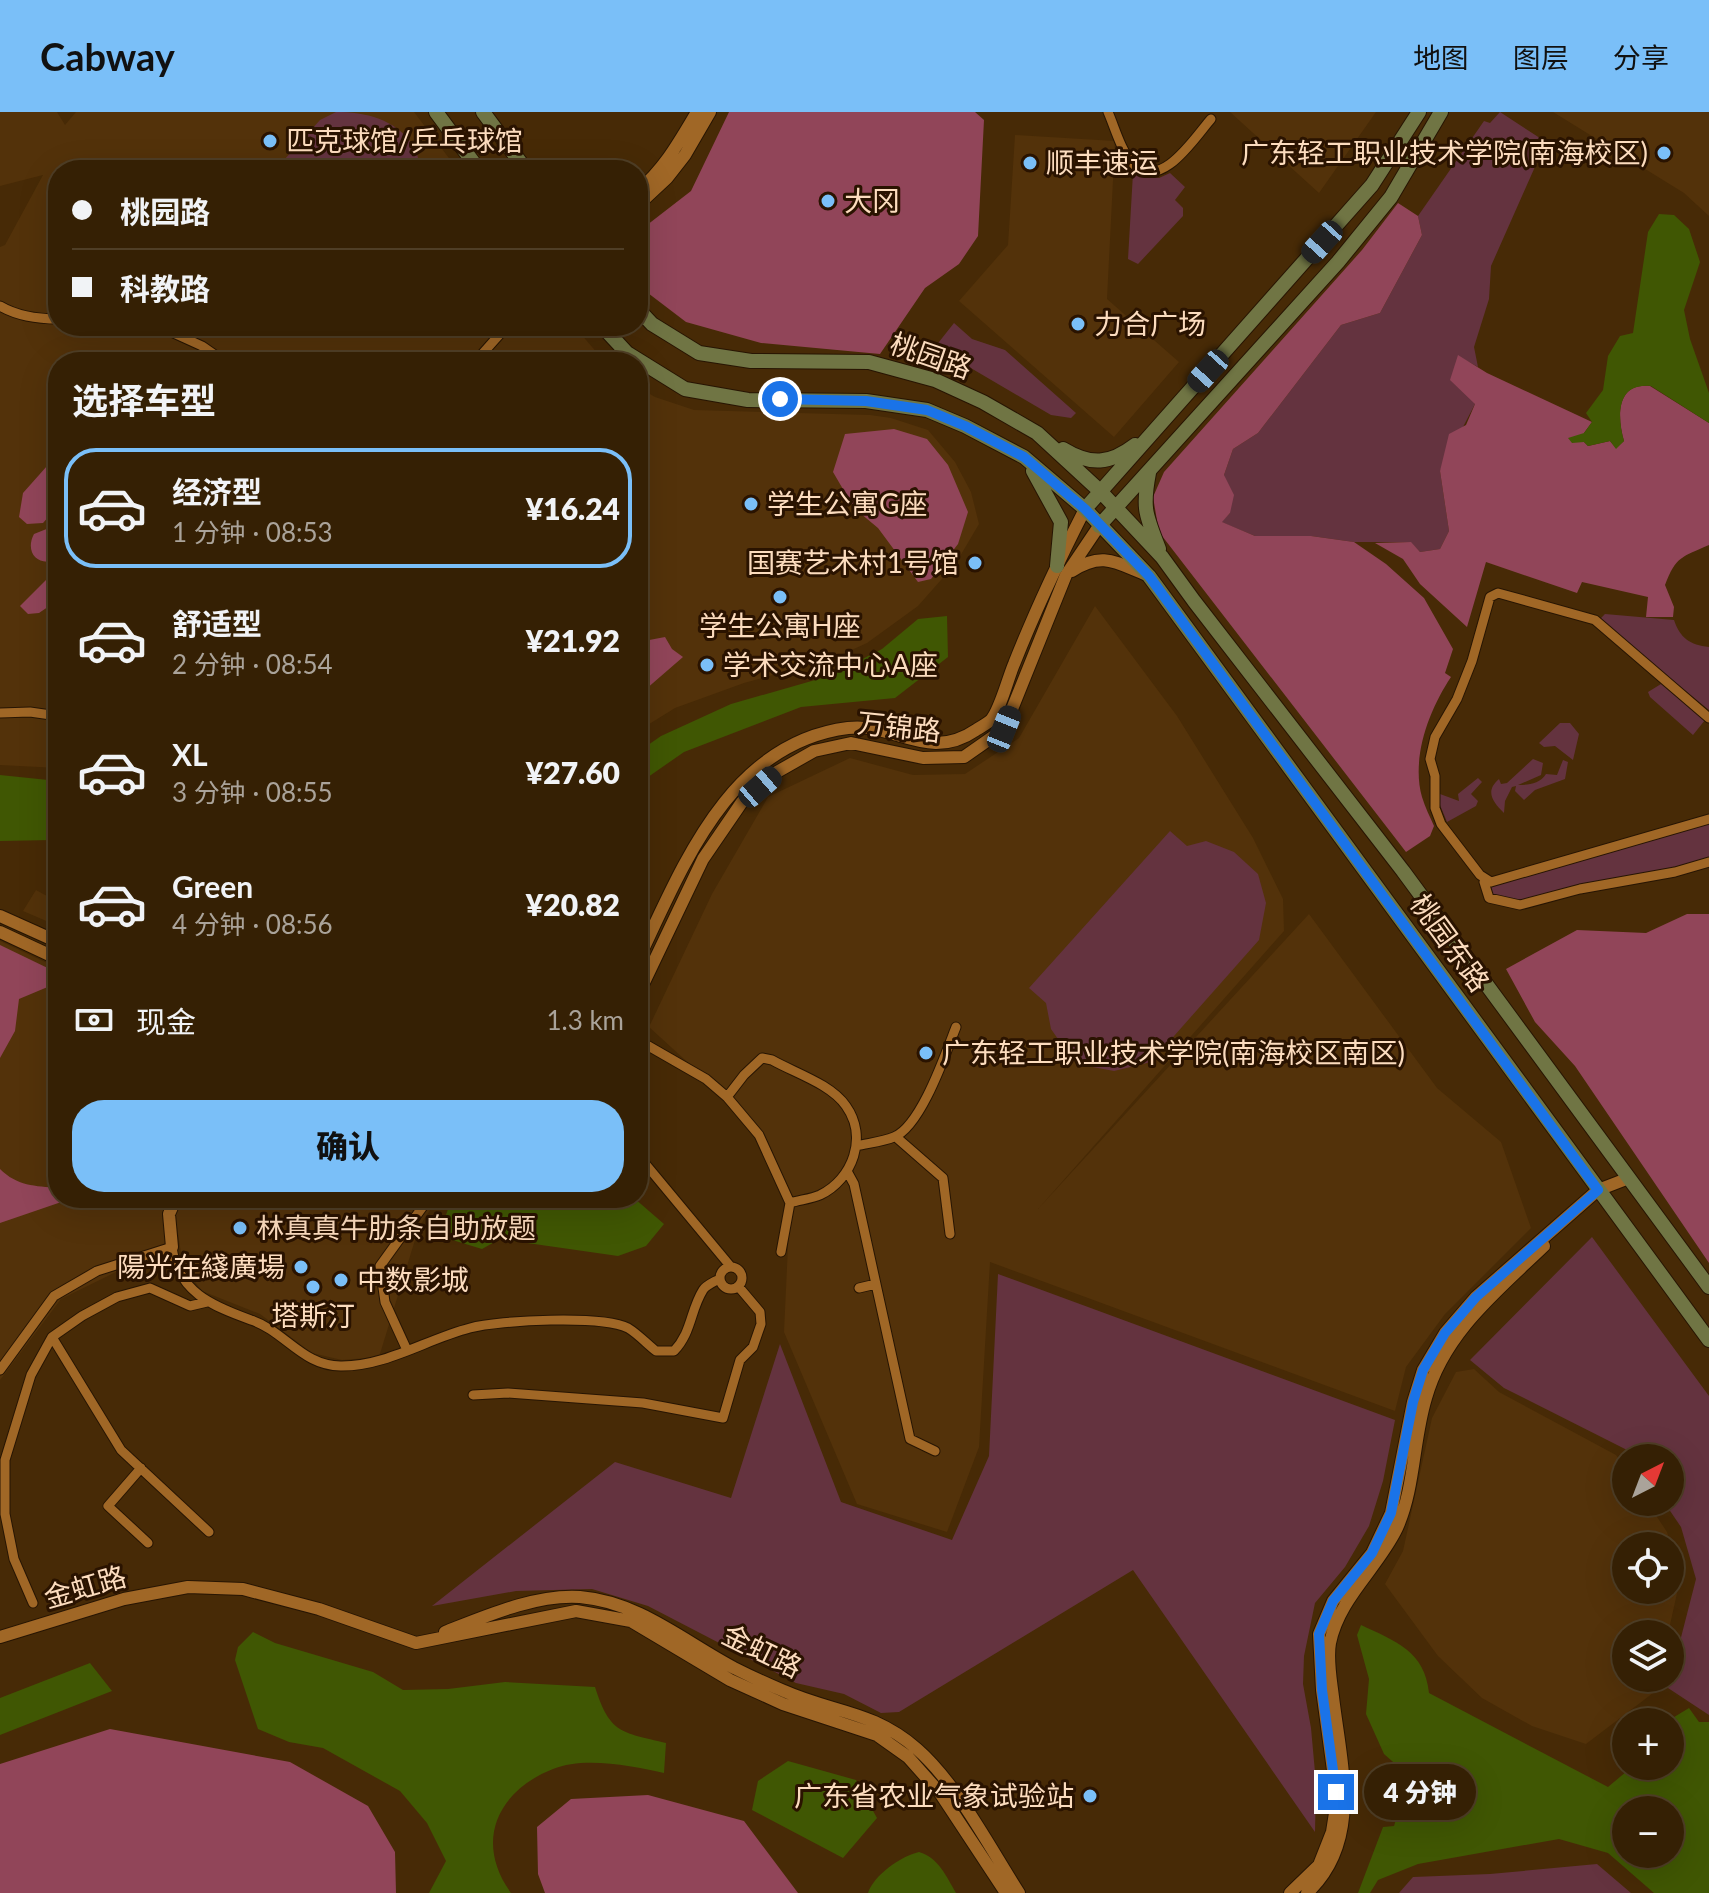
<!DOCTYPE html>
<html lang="zh">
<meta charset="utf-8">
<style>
:root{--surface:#352004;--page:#3d280e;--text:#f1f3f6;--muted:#aaa39a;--line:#4f3e26;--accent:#7abff8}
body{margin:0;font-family:Lato,"Noto Sans SC",sans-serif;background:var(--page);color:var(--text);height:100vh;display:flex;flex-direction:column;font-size:30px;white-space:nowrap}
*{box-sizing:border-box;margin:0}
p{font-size:26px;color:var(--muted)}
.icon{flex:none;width:44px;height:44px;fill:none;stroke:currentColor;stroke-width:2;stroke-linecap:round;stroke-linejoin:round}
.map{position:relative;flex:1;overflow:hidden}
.details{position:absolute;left:48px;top:240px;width:600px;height:856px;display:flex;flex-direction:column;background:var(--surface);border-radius:32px;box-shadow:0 8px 32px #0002,0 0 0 2px var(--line)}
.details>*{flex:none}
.banner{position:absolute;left:48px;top:48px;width:600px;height:176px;border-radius:32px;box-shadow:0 8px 32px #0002,0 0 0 2px var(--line);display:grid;align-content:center;height:176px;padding:0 24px;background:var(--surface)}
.needle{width:52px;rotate:42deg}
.tools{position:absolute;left:1612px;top:1332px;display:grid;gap:16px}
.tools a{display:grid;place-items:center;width:72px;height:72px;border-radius:50%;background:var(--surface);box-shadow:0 8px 32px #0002,0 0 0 2px var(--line);font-size:40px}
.end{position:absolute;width:36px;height:36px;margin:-18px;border:10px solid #1a73e8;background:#fff;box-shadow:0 0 0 4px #fff}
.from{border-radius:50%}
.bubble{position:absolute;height:56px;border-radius:28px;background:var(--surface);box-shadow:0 8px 32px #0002,0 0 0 2px var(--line);font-size:26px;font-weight:800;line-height:56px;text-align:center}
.car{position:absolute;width:24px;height:48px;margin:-24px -12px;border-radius:10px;box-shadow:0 0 6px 2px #0007;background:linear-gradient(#222 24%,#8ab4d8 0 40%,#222 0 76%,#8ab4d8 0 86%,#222 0)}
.banner b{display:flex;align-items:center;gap:28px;height:76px;font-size:30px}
.banner b+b{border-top:2px solid var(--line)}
.banner i{width:20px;height:20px;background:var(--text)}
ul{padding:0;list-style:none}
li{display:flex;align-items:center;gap:24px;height:120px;margin:0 16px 12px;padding:0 8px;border:4px solid transparent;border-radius:32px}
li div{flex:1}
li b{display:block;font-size:30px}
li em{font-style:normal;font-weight:800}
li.selected{border-color:var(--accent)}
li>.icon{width:72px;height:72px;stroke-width:1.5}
h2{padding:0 24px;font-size:36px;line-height:96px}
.pay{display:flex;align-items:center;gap:20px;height:88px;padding:0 24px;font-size:30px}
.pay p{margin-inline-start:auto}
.action{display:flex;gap:16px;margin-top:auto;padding:16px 24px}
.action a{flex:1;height:92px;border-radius:32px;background:var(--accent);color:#111;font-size:32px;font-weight:800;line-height:92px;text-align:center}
header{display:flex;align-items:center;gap:48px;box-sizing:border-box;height:112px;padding:0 40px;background:var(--accent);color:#111}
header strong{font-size:38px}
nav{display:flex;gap:44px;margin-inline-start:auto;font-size:28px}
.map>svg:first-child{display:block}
</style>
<header>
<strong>Cabway</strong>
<nav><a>地图</a><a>图层</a><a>分享</a></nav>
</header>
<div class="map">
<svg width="1709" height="1781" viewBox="0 0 1709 1781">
<rect width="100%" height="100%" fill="#472a06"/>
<path fill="#53320a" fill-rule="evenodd" d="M0,0H57L65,13L76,0H414L458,58H58V214H574L605,250H58V656L0,653V135L5,133L43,63L0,74Z
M1230,0H1376L1319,81Z
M1553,0H1709V104L1684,81Z
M1015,23L1115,29L1107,187L1179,250L1114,325L959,189L1008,133Z
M638,275L655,285L694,298L870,303L891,306L928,318L955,350L971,380L979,412L956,451L918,494L867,531L834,546L744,571L675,596L638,619Z
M1095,494L1177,604L1253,726L1283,787L1284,819L1038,1097L1309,802L1437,976L1501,1030L1531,1116L1445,1202L1406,1255L1395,1299L990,1150L979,1335L947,1420L857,1392L784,1220L790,1091L759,1023L706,967L649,915L712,782L768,685L850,646L913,663L965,662L1019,626Z
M36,778L58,790V814L23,799Z
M0,829L58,856V1086H169L165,1098L168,1151L116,1160L61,1187L0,1268Z
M183,1086H438L419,1115L379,1245L342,1248L312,1241L260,1202L202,1179L183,1154L175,1102Z
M1474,1257L1499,1280L1616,1343L1626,1358V1390H1647L1667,1420L1681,1463L1668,1522H1626V1566H1659L1657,1578L1586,1632L1532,1614L1482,1586L1438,1544L1385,1472L1403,1439L1432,1306L1456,1260ZM1626,1434H1670V1478H1626Z"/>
<path fill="#64333f" d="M336,0C366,0 395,7 413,33C417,39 419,50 421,58H275L320,8Z
M1500,0L1546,30L1491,154L1489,187L1474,235L1478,255L1458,244L1475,292L1440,359L1449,419L1440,437L1420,440L1410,430H1354L1311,424H1255L1221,410L1230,401L1224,363L1233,337L1258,321L1341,213L1380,201L1422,123L1418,104L1484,9L1490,11Z
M1133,61L1159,66L1170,61L1185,75L1175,88L1183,96V104L1138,152L1128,147Z
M954,211L972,227L1005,238L1076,301L1071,306L1051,303L935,235Z
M235,214H310L291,226L245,224Z
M1605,502L1674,508C1680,526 1690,533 1709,535V598L1599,508Z
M1661,572L1705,608L1693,623L1650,585L1648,580Z
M1560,611H1570L1579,622L1573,648L1555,634L1544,635L1539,631Z
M1533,647L1543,651L1541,663L1518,673C1528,673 1540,672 1546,662L1557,663L1563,648L1568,650L1565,667L1535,678L1524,688L1515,679L1516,674L1512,675L1505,689L1504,701C1492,689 1485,679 1499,667L1501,672L1507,671Z
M1478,666L1482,670L1471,682L1478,689L1476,694L1447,710L1440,693V682L1459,689L1458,682Z
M1709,707V750L1520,793L1493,782L1484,770Z
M1170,719L1187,734L1206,729L1234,740L1258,762L1266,791L1259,828L1151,950L1114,959L1087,954L1065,937L1051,917L1046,891L1029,876Z
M1592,1125L1709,1284V1603L1668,1576L1696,1467L1681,1415L1664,1390H1670V1346H1634L1629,1339L1504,1276L1470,1248Z
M998,1162L1395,1308L1383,1369L1369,1414L1345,1455L1315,1491L1304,1544L1303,1572L1311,1616L1316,1671L1315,1720L1133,1458L899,1600L881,1601L844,1582L796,1571L648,1494L592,1477L516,1479L432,1494L615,1350L731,1386L780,1232L841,1390L952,1428L989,1344Z
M1597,1752L1631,1781H1399L1413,1765L1490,1762Z"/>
<path fill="#914559" d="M729,0H975L984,8L978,124L959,152L925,176L880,242L761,231L686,210L644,178L638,170V120L691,79Z
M1398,91L1418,104L1422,123L1380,201L1341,213L1258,321L1233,337L1224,363L1234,383L1230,401L1222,410L1255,424H1311L1354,430L1386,452L1424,486L1453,537L1445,561L1451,565C1429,598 1411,646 1422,685C1425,695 1430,705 1434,714L1430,724L1406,740L1159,420L1153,385L1164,360L1362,138Z
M1458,243L1487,261L1592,310L1584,321V330L1588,334L1610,329L1616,336L1624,329C1617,305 1616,270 1650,274L1709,311V433C1682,445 1676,444 1665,473L1674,495L1673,505H1646L1648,485L1582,470L1577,481L1486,450L1467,515L1420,472L1403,447L1375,431L1411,430L1420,440L1440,437L1449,419L1440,359L1449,322L1466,313L1475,292L1450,268Z
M894,317L927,327L948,353L968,400L958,432L931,467L918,470L878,416L854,396L833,360L845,322Z
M47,354L58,363V394L43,411L27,412L19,405L23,381Z
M49,416L58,420V447C39,456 24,441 34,422Z
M54,460L58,464V488L39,501L28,502L20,494Z
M638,519L644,529L665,525L672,537L683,545L638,584Z
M1687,802H1709V1151L1575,954L1535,910L1506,857L1577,818L1646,821Z
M0,833L58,861V878L50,874L19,887L15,919L0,946Z
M0,1057C17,1074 35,1074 58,1076V1086H73L0,1111Z
M110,1617L290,1650L368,1694L395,1740L396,1781H0V1652Z
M648,1683L744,1709L798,1781H545L538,1762L537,1715L571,1687Z"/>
<path fill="#405703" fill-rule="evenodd" d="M1659,102L1674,103L1689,117L1700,150L1684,198L1690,227L1709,281V311L1651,274C1616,270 1617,305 1624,329L1616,337L1610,329L1588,334L1584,330L1572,331L1568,326L1584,321L1592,310L1586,301L1603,278L1608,244L1620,224L1633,221L1648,120Z
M947,504L948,545L895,586L801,595L684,640L638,672V640L661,624L731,592L829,564L882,537L918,507Z
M0,663L58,669V731L53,728L0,729Z
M468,1086H634L664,1112L646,1134L618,1144L500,1127L482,1137L449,1127L443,1112L448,1097Z
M1361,1513C1395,1529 1425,1539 1429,1581L1608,1675L1633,1654H1670V1610H1666L1689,1596L1699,1610H1709V1781H1654L1608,1741L1559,1727L1418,1752L1378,1768L1370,1781H1358L1383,1715L1394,1714L1409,1664L1384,1642L1366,1602L1369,1567L1357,1523ZM1670,1698V1742H1626V1698Z
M253,1520L275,1531L373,1560L403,1578L448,1577L505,1570L595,1575C610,1622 621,1620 666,1631L664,1661C633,1654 584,1644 553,1657C497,1679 474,1730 511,1781H429L446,1749L427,1711L400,1679L323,1636L289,1630L258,1617L235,1548L238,1535Z
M90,1551L112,1579L0,1623V1586Z
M788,1649L856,1668L877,1706L843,1746L752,1698L758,1669Z
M919,1740C939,1746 946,1764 956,1781H868C874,1763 901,1744 919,1740Z"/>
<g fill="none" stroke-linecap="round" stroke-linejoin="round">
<defs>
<path id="minor" d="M1108,0C1115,16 1121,39 1133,52C1161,80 1195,25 1211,7
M0,194C17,204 39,207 58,207
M158,214L202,234L225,250
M475,250L507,214
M0,601L30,600L58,604
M1709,606L1595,508L1498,481L1490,485L1472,549L1457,587L1435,625L1430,647L1435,664V696L1441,712L1480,763L1491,770L1709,707
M1484,770L1489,786L1520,793L1580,777L1675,760L1709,750
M638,928L706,967L727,985L759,1023L790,1091L781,1140
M727,985L744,963L762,946L772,948C795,961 831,972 846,994C868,1025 853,1067 820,1083C811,1087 799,1088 790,1091
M896,1025L943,1066L950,1122
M856,1034C868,1031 882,1030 894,1025C921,1014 945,943 956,915
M638,1043L731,1155
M848,1061L854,1072L910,1327L935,1339
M720 1166a11 11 0 1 1 22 0a11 11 0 1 1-22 0Z
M859,1176L876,1172
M52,1225L121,1338L209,1420
M407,1238L385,1190L380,1154L429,1086
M0,1258L54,1184L97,1159L172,1135C178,1180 212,1194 251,1208C285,1219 303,1255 342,1254C387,1254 427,1227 470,1216C500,1208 602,1203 628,1216C638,1222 647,1232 656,1239H674C692,1220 690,1199 703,1178C706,1173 714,1170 719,1167
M473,1283L508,1281L643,1291L723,1306L740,1248L753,1235L761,1212L760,1200L738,1174
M141,1356L108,1394L148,1431
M33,1491L14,1447L5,1402V1348L31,1263L52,1225L82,1204L117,1185L150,1176L190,1194L207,1190"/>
<path id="tertiary" d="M638,79C665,56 679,30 697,0
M638,93L667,66L685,43L710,0
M1072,459C1103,439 1116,451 1147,463
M0,804L58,830
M0,820L58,847
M638,848C683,754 729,631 848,616C894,610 928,651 976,618C980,615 987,612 991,608C1000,598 1008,566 1014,552C1035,499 1059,448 1085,397
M638,883L703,747L742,690L777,660L814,639L851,631L923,646L964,645L1004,617L1066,463L1099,414
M172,1135L169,1102L176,1086
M445,1520C486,1504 536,1482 580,1485C639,1490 683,1529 734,1556C750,1564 767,1572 784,1579C833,1601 872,1598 917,1637C957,1672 990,1736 1019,1781
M0,1525L124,1487L188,1475L243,1477L319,1497L416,1531L576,1499L631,1509L730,1568L783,1592L877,1623L908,1645L940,1681L1006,1781
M1290,1781L1319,1753L1332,1720L1335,1701L1336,1680L1322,1578L1319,1522L1333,1489L1372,1441L1391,1401L1413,1290L1423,1258L1445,1221L1476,1185L1598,1078L1629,1066
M1307,1781C1363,1729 1341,1652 1333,1585C1331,1568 1327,1548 1330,1531C1339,1486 1378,1456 1397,1416C1415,1376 1413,1328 1426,1286C1444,1221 1497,1179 1544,1134"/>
<path id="secondary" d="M436,0L479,58
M483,0L526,58
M638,197L652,212L699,241L751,249L869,250L935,268L983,290L1037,321L1101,380L1162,445L1194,489L1403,759L1709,1175
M602,214L627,241L685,277L748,288L866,289L927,298L965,314L1024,345L1085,397L1149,464L1709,1228
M1063,337C1091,354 1110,352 1135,333
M1033,359L1061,410L1057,454
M1149,361C1142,397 1146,403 1159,437
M1085,397L1372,73L1419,0
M1099,414L1338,150L1391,85L1441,0"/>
</defs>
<use href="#minor" stroke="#271503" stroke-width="11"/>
<use href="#tertiary" stroke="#271503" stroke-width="14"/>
<use href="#secondary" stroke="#271503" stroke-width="16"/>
<use href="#minor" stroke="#a06726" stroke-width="9"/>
<use href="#tertiary" stroke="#a06726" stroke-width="12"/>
<use href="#secondary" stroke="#707544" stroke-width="14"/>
</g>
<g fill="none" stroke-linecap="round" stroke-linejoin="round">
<path stroke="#1a73e8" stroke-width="10" d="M780,287L866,289L927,298L965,314L1024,345L1085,397L1149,464L1598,1078L1476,1185L1445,1221L1423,1258L1413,1290L1391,1401L1372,1441L1333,1489L1319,1522L1322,1578L1336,1680"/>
</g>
<g fill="#7abff8" stroke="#2a1300" stroke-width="3">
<circle cx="270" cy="29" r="8"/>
<circle cx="1664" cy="41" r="8"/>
<circle cx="1030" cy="51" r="8"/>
<circle cx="828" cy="89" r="8"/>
<circle cx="1078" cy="212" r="8"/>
<circle cx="751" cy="392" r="8"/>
<circle cx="975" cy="451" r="8"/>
<circle cx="780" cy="485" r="8"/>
<circle cx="707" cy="553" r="8"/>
<circle cx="926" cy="941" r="8"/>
<circle cx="240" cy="1116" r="8"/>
<circle cx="301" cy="1155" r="8"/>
<circle cx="341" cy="1168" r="8"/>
<circle cx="313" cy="1175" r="8"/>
<circle cx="1090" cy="1684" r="8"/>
</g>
<g text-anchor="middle" stroke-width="6" stroke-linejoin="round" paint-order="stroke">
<g font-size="28" fill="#fcdcbe" stroke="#2a1300" text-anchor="start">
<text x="286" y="39">匹克球馆/乒乓球馆</text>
<text x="1648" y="51" text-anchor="end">广东轻工职业技术学院(南海校区)</text>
<text x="1046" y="61">顺丰速运</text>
<text x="844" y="99">大冈</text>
<text x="1094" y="222">力合广场</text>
<text x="767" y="402">学生公寓G座</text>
<text x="959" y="461" text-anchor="end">国赛艺术村1号馆</text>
<text x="780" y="524" text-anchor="middle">学生公寓H座</text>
<text x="723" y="563">学术交流中心A座</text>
<text x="942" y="951">广东轻工职业技术学院(南海校区南区)</text>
<text x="256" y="1126">林真真牛肋条自助放题</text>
<text x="285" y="1165" text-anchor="end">陽光在綫廣場</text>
<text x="357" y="1178">中数影城</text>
<text x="313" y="1214" text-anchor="middle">塔斯汀</text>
<text x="1074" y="1694" text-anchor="end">广东省农业气象试验站</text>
</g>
<g font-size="28" fill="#fcdcbe" stroke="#2a1300">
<text transform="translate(931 244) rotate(19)" y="10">桃园路</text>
<text transform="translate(899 615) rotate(6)" y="10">万锦路</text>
<text transform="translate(1450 831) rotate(54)" y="10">桃园东路</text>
<text transform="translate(85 1475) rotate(-16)" y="10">金虹路</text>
<text transform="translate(762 1539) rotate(26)" y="10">金虹路</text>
</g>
</g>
</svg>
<div class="tools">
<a><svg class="needle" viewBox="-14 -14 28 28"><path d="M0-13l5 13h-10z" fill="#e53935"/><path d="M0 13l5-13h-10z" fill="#aaa39a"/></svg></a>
<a><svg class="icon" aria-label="locate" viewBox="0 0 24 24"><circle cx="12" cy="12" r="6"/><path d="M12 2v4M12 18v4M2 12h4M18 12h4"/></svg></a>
<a><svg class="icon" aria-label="layers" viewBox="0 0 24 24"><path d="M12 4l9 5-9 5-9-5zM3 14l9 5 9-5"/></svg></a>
<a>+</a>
<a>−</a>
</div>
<i class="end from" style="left:780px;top:287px"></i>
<i class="end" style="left:1336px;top:1680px"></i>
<div class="bubble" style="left:1364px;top:1652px;width:112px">4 分钟</div>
<i class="car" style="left:1322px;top:130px;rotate:222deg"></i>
<i class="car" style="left:1208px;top:259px;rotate:222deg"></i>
<i class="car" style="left:1004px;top:617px;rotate:22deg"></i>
<i class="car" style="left:760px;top:675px;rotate:49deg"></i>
<div class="banner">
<b><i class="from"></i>桃园路</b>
<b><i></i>科教路</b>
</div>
<section class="details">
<h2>选择车型</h2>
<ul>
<li class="selected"><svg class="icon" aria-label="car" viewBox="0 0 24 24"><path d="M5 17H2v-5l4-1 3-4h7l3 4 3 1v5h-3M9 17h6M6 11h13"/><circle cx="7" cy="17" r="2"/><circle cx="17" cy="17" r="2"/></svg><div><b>经济型</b><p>1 分钟 · 08:53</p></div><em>¥16.24</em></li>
<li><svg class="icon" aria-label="car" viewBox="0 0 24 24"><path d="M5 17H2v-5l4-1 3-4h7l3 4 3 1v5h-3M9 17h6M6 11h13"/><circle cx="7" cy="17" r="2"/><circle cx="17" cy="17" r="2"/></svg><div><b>舒适型</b><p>2 分钟 · 08:54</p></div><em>¥21.92</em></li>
<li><svg class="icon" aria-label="car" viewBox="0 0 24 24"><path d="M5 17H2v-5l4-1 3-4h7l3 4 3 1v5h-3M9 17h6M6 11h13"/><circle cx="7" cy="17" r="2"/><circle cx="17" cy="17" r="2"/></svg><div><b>XL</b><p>3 分钟 · 08:55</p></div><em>¥27.60</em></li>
<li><svg class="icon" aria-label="car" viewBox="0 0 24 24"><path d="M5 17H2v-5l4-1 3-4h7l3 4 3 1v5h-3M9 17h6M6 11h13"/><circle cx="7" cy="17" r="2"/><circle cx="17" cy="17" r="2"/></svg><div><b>Green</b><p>4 分钟 · 08:56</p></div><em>¥20.82</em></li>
</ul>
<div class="pay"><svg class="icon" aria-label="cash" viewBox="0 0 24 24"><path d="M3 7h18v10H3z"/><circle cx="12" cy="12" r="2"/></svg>现金<p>1.3 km</p></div>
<div class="action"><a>确认</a></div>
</section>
</div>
